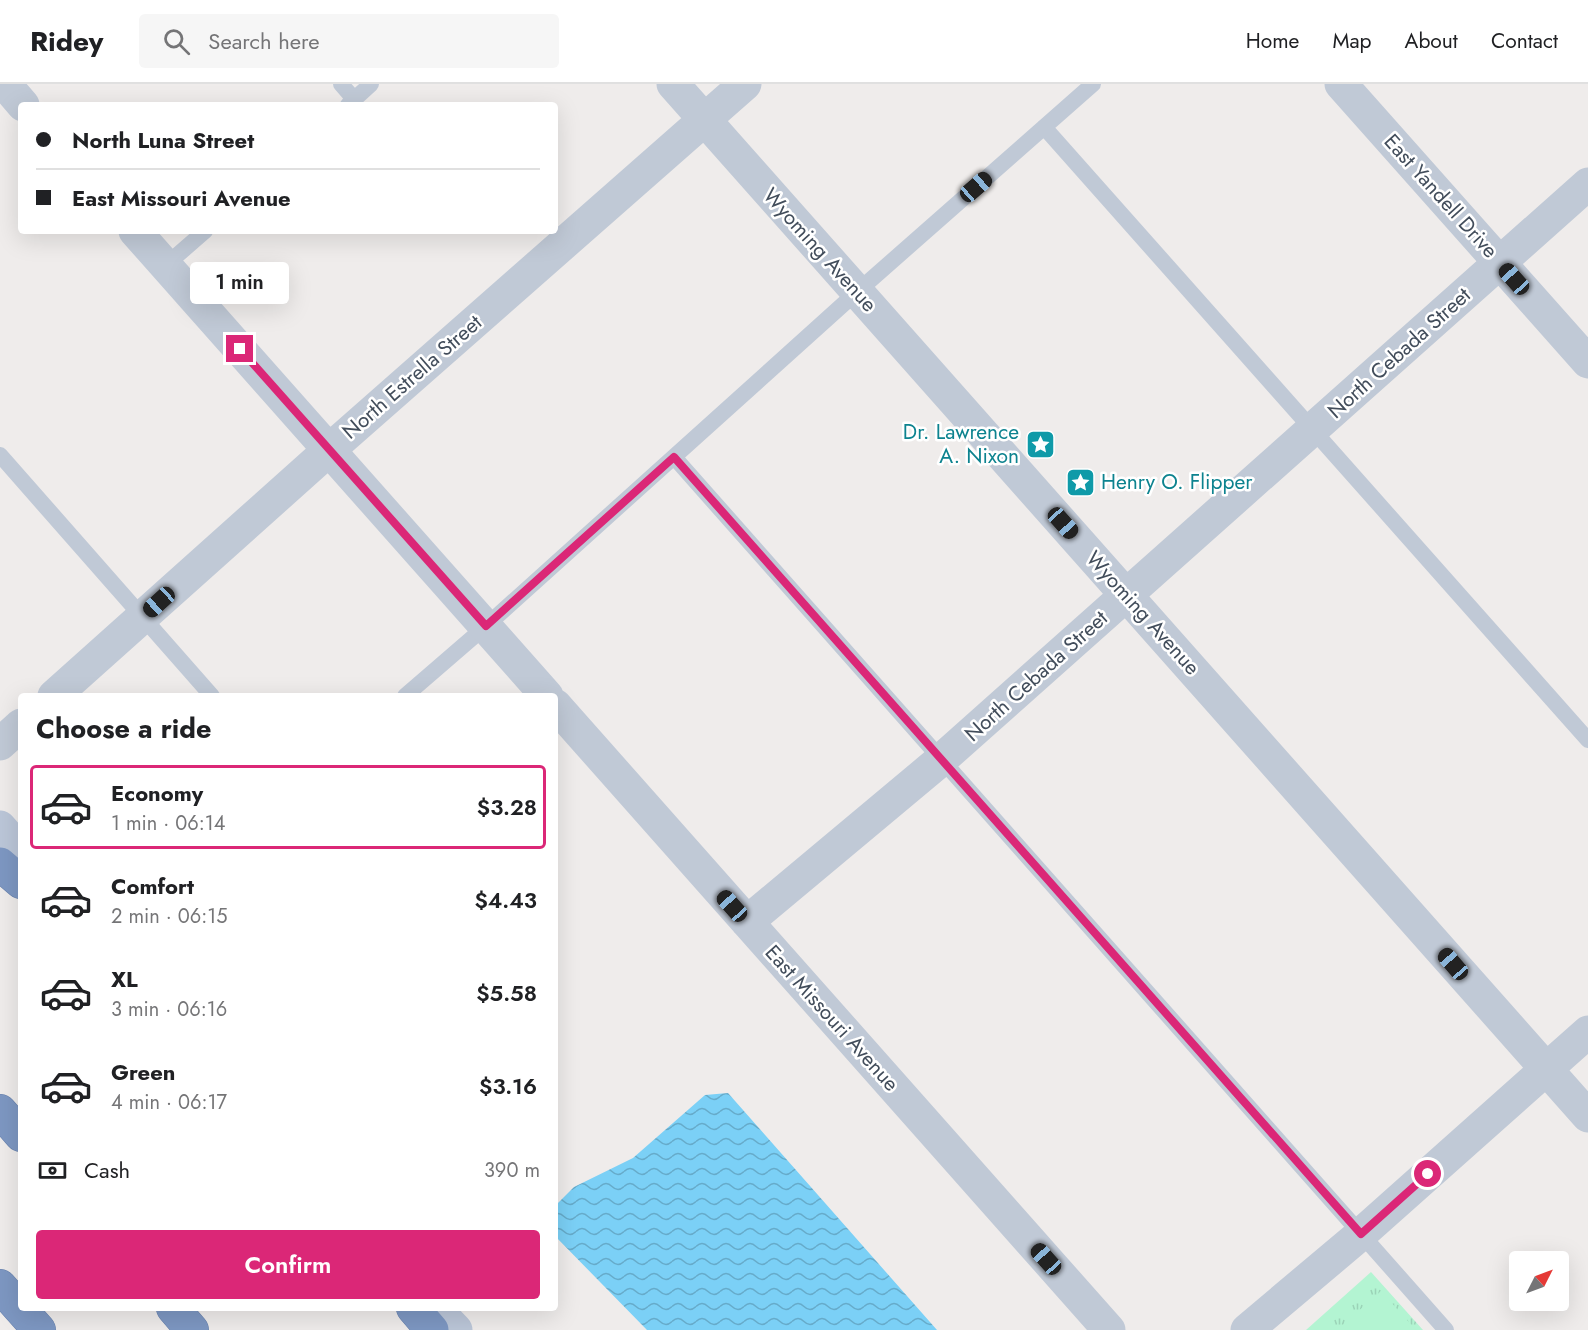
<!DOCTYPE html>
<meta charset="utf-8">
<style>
:root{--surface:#fff;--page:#f6f6f6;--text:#202124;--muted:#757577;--line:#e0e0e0;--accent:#db2777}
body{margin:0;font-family:Jost,sans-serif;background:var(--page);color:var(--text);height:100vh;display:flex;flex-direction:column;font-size:22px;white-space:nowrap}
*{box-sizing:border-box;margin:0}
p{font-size:20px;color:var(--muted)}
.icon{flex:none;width:33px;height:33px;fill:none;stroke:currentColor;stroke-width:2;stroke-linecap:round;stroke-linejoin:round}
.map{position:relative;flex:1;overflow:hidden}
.side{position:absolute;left:18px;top:609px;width:540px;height:618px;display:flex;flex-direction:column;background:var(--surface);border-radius:6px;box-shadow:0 6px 24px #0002}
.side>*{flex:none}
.top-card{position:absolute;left:18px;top:18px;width:540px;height:132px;border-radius:6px;box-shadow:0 6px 24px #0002;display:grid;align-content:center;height:132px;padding:0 18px;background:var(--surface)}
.needle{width:39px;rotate:48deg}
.controls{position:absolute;left:1509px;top:1167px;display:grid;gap:12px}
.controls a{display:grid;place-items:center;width:60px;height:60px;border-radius:6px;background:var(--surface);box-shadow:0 6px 24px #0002;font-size:30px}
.end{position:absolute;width:27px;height:27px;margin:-14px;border:8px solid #db2777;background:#fff;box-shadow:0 0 0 3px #fff}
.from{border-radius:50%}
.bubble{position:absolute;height:42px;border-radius:6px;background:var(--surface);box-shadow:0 6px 24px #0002;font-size:20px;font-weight:600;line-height:42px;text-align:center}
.car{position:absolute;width:18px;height:36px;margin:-18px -9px;border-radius:8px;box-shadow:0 0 4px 2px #0007;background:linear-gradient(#222 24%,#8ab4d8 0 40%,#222 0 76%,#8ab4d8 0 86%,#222 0)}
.top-card b{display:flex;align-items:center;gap:21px;height:57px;font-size:22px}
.top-card b+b{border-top:2px solid var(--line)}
.top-card i{width:15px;height:15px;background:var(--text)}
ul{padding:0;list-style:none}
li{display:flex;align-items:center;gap:18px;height:84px;margin:0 12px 9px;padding:0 6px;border:3px solid transparent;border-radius:6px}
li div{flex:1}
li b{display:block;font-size:22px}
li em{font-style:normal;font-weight:600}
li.on{border-color:var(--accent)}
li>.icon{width:54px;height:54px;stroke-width:1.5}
h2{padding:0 18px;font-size:27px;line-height:72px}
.pay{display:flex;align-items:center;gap:15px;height:66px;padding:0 18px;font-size:22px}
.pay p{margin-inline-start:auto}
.button{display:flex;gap:12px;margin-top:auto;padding:12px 18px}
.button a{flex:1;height:69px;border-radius:6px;background:var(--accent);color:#fff;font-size:24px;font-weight:600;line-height:69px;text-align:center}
header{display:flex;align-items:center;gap:36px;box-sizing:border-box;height:84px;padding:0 30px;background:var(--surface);border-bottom:2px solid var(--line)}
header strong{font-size:28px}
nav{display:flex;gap:33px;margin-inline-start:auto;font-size:21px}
.search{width:420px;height:54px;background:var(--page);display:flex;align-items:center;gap:15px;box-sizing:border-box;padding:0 21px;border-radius:6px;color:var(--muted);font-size:22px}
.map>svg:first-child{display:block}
</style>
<header>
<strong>Ridey</strong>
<div class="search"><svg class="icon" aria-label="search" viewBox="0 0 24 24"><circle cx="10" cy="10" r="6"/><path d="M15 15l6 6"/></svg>Search here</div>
<nav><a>Home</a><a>Map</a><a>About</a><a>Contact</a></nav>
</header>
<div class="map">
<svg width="1588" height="1246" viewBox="0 0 1588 1246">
<defs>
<pattern id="park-tufts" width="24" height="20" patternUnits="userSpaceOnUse" patternTransform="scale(1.5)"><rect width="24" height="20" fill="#b3f4d2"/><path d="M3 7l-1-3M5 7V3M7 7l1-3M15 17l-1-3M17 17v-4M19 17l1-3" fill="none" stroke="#9bd3b7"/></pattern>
<pattern id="water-waves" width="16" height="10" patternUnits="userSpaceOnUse" patternTransform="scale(1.5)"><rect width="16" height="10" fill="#7bd0f6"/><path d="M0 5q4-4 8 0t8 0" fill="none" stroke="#66abca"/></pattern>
</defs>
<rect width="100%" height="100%" fill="#efeceb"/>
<path fill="url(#park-tufts)" d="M1371,1188L1423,1246H1306Z"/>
<path fill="#b3f4d2" d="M1381,1207L1416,1246H1337Z"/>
<path fill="url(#water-waves)" d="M728,1009L937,1246H647L555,1152V1122L574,1103L633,1074L705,1011Z"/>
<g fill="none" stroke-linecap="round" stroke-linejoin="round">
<defs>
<path id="motorway" d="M0,780L21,798
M0,1027L21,1051
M0,1202L39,1246
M173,1224L192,1246
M413,1224L432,1246"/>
</defs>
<use href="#motorway" stroke="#6882ad" stroke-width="34"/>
<path stroke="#c0c9d6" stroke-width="16" d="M341,0L354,15
M348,21L371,0
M1044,43L1588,656
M166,181L205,147
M0,371L212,612
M674,373L1446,1246
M405,612L486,542L858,207L1093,0"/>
<path stroke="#c0c9d6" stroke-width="33" d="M5,0L23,21
M673,0L1588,1032
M135,147L547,612
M54,612L329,366L745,0
M555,621L1109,1246
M0,660L21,641
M747,838L942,675L1588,100
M1247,1246L1361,1150L1588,948"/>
<path stroke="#c0c9d6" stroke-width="33" d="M1341,0L1588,278"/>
<path stroke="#bbc6d8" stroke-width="33" d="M0,743L21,767
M435,1224L456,1246"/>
<use href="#motorway" stroke="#7d97c2" stroke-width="33"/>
</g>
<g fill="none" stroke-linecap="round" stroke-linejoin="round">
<path stroke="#db2777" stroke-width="8" d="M240,265L486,542L674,373L1361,1150L1428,1090"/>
</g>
<defs>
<symbol id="sight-square" viewBox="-11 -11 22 22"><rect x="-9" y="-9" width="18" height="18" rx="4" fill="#0f9aa8" stroke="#fff"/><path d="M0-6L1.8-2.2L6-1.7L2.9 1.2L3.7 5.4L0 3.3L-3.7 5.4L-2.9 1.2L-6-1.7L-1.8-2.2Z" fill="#fff"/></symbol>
</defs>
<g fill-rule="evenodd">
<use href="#sight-square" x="1024" y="344" width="33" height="33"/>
<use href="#sight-square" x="1064" y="382" width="33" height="33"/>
</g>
<g text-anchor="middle" stroke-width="5" stroke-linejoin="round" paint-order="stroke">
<g font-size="21" fill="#424d5b" stroke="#fff">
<text transform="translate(1441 112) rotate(48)" y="7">East Yandell Drive</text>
<text transform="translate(820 166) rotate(48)" y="7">Wyoming Avenue</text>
<text transform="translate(1399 269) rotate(-42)" y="7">North Cebada Street</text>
<text transform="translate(412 293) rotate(-41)" y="7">North Estrella Street</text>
<text transform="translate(1143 529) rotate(48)" y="7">Wyoming Avenue</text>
<text transform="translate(1036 592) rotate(-42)" y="7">North Cebada Street</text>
<text transform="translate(832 934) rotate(48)" y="7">East Missouri Avenue</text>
</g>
<g font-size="21" fill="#0d838f" stroke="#fff" text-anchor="end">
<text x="1019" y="355">Dr. Lawrence<tspan x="1019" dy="24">A. Nixon</tspan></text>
<text x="1101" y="405" text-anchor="start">Henry O. Flipper</text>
</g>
</g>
</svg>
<div class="controls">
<a><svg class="needle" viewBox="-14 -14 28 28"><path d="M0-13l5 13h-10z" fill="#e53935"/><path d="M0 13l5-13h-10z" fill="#757577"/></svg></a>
</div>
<i class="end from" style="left:1428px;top:1090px"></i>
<i class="end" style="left:240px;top:265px"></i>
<div class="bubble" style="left:190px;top:178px;width:99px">1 min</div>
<i class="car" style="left:976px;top:103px;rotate:49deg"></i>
<i class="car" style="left:1514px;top:195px;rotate:318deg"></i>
<i class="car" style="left:1063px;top:439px;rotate:138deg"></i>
<i class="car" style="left:159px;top:518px;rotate:228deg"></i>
<i class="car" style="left:732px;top:822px;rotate:318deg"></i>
<i class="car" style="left:1453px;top:880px;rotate:319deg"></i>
<i class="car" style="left:1046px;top:1175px;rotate:318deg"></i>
<div class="top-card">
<b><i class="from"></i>North Luna Street</b>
<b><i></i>East Missouri Avenue</b>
</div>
<section class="side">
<h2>Choose a ride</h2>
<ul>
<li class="on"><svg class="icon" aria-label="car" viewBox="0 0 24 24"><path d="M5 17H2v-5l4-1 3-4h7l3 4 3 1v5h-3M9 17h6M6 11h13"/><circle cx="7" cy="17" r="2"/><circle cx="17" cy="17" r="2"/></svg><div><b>Economy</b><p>1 min · 06:14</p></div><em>$3.28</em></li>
<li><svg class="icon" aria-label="car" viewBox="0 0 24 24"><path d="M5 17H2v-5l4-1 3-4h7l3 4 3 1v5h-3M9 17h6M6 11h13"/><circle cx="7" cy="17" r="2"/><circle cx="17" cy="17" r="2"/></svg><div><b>Comfort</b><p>2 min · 06:15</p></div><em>$4.43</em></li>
<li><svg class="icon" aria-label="car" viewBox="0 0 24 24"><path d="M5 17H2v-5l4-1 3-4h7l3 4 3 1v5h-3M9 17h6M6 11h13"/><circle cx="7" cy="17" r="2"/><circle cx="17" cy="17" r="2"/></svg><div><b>XL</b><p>3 min · 06:16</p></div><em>$5.58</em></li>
<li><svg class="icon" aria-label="car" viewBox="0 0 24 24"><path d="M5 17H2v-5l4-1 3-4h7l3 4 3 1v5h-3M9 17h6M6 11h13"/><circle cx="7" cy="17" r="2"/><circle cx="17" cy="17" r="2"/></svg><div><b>Green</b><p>4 min · 06:17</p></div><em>$3.16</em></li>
</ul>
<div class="pay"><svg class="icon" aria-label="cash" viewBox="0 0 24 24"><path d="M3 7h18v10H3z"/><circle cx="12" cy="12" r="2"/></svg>Cash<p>390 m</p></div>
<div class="button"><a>Confirm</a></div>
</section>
</div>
